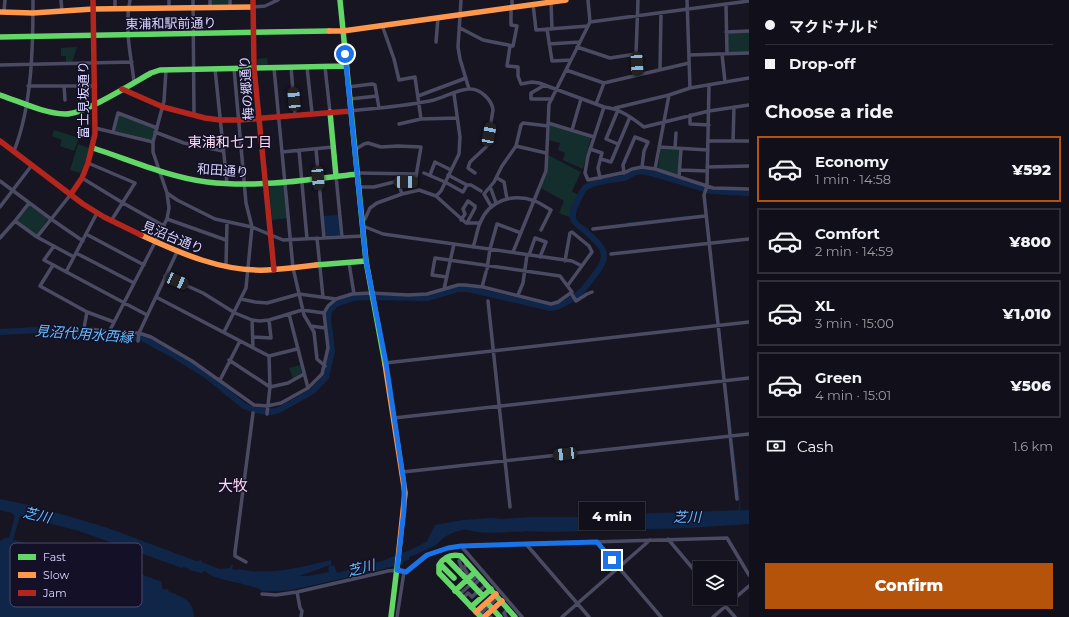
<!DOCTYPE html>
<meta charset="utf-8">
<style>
:root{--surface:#11101a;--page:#1a1923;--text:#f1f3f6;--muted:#9c9da2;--line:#303039;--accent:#b45309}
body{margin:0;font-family:Montserrat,"Noto Sans JP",sans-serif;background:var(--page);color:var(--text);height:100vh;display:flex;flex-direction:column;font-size:15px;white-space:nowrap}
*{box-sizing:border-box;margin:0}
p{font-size:13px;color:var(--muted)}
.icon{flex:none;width:22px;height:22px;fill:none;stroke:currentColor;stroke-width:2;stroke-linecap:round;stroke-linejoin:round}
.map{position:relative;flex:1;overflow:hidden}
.details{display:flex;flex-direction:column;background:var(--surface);width:320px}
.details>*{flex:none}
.banner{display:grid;align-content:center;height:88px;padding:0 16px;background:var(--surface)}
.buttons{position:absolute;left:693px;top:561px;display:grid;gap:8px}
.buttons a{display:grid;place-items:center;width:44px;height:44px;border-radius:0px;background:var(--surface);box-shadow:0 1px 3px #0004,0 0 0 1px var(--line);font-size:20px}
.end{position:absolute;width:18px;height:18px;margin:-9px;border:5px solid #1a73e8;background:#fff;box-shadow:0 0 0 2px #fff}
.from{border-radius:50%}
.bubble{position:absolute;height:28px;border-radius:0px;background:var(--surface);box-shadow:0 1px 3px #0004,0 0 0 1px var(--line);font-size:13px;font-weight:800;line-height:28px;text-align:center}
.car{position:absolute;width:12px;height:24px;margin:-12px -6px;border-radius:5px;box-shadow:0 0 3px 1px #0007;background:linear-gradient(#222 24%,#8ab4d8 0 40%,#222 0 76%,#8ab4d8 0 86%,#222 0)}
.banner b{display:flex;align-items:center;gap:14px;height:38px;font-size:15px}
.banner b+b{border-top:1px solid var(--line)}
.banner i{width:10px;height:10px;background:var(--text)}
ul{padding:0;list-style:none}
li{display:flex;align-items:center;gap:12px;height:66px;margin:0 8px 6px;padding:0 8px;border:2px solid var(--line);border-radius:0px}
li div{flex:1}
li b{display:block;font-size:15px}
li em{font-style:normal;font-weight:800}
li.on{border-color:var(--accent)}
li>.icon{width:36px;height:36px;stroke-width:1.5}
h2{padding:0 16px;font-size:18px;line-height:48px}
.pay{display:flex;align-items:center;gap:10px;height:44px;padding:0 16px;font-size:15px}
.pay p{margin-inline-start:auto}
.action{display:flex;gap:8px;margin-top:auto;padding:8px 16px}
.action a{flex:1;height:46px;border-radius:0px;background:var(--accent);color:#fff;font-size:16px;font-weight:800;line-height:46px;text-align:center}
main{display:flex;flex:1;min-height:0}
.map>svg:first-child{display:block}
</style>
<main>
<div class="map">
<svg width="749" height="617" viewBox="0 0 749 617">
<rect width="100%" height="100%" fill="#171522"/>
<path fill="#142d2d" d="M211,0H228L229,3L227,5H214L211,4Z
M749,32V52H728V33Z
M77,47L72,62H66V56H61V48Z
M267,58L268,66H257V59Z
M119,114L155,129L152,139V140L116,131L115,130Z
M550,125L591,137L583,169L563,160L565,153L558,150L560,143L549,140Z
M54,130L79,138L74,151L60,146L62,140L52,136Z
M78,144L89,148L85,163L80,173L70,170Z
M661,149L680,150L679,175L658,169L660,150Z
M548,155L581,172L572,191L578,195L573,206L571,218L559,213L564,201L541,188L547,174Z
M284,184L287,218L272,220L269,187L270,185Z
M29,205L48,219L38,235H36L17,220Z
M300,365L302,373L293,379L289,368Z"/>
<path fill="#102648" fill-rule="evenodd" d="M338,215L340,234V235L327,236L325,235L323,216Z
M0,499L34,506L33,510L50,515L51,511L108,528L196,561H199L200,559L202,562L219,569L230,568L232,564L233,565L232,569L236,570L238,569C268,576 302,567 331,560V565L332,566L334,565L337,573L382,561L415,548L427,541L435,525L462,520L492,518L502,519L531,517H599L628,514L749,510V524L688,528L551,532L525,531L524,532C509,531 493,534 477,532C472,532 468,529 462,530C457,531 452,533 448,535C442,538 440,542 436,545C427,549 418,554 409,557V560L404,561L402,566L401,565L388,568V567L383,569L367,573L291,590L280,591H264V592C251,582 216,582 205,571L201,573L189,570L187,567L186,569L184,566L182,568L79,531L20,516L13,540L79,556V561L89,566L98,567L105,561L162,582L161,583L162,584V588L164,590L168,589V591C182,598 193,598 194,617H0V541L5,538H9L15,516L12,513L0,510ZM330,565L328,568L329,572L309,576H299Z"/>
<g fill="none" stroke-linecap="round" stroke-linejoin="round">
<path stroke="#102648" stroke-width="1" d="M627,223L690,216
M727,395L732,434
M732,437L740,503L739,511"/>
<path stroke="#102648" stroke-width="6" d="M0,332L38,330H56L96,335L142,338L172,354L206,375L244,406L254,410L270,412L279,410L313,391L326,377L332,351L328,318L329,311L336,304L353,298L364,297L428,298L458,289H468L550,308C563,307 579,295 586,286C609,257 612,254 583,229C578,226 574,223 573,218C572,211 575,206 578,200C580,197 581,192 584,189C591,181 613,180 624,178C628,177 631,174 635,172C640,171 646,172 651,173L711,191L749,193"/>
<path stroke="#4b4a63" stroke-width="3.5" d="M61,0L62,12
M115,0V9
M130,0C124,28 131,55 134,82
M193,0L194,115
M210,0V7
M230,0V7
M461,0L458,47L460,59L469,89
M512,0V7
M687,0L690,88
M551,2L552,29
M533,4L536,30L588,26
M726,4L727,54
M253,7L265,6L278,0
M169,8V0
M4,12L5,0
M590,22L749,1
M382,25L394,59L399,80L415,77
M460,28L483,40L513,46L517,26L511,25V8
M547,29L552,61L571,60
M726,32L749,31
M436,42L438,18
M549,44L580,42
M510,46L507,66L518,67V76L521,84L532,82L539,83L604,107C620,109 631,117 644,127L709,111L749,105
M577,47L610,58L636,54
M722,54L725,82
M689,55L749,53
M0,65L132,62
M291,67L295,115
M307,67L312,113
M325,67L330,112
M274,68L293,268L304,315L314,332L317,359L325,366
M215,69L227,184
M566,70L604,83L689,63
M660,70L661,13
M637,75L636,54L638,0
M415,77L421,119
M545,85L531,93V99H552
M709,85L707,186L704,195L737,499
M28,86H95
M64,86L65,100
M348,87L372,84L375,85L379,108
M418,96L466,78
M350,99L377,96
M596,104L604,83
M604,107L588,156L585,173L588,180L626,172L632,169L642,167L655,169L713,188L749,189
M615,108L669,95L690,88L749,78
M618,110L606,139L618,144
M351,111C378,108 407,106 434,100C445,97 459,89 469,89C480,88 492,100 493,110L487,146L470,162L468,168L475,173
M690,115V124L709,125
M548,123L594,137
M399,124L421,119L457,118
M95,128L153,142
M572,130L581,99
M113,132L118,113L157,128
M155,132L184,143L223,151
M708,141H749
M733,141L734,107
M516,146L546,153
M659,147L708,150
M675,148L676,133
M316,149L324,238
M356,149L364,144L368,143L381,147L398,146L421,147L415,182H394L374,187H359
M590,149L602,153L598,168L600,178
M299,150L307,239
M14,151C32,106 33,48 33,0
M282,152L333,147
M601,159L611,162L630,117
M88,163L135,183L111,221
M707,167L749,166
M655,169L669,95
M680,170L707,171
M358,173L416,174
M424,173L445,182L463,192L467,185
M624,173L623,165L635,137L648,142L644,151L642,167
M430,175L435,162L451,170
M448,175L467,185H471L481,191
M336,176L342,237
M679,177L681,149
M82,178L123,203L164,226
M497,178L504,182L507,199
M0,181L51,219L83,241
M398,182L402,194
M489,188L491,189L496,203
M167,193L177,200L215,219L252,227L283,240L363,236
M436,196L441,191L459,154L460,137L454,94
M491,206L484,194L494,182L502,166L516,146L521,125L523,123L548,126
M0,207L32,165
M167,219L226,240
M363,220L365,219L370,208L377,203L402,194L419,190L436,196L466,223H480
M461,220L465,214L463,209L468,201L475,206V208L467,223
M15,221L37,237L74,257
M363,226L383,234L454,244
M593,229L705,216
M86,234L144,265
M37,237L71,194
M0,238L15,221L29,203
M317,238L323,297
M54,246L44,260L147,315
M473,247C476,239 477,230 480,223C489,200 513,193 535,201C540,203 546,207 551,210L541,230
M513,252L546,171L549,104L590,22L588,0
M76,253L134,283
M611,254L749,239
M529,255L535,238L546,242L540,257
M565,261L570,233L572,232L589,246L592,252L568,285
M349,263L354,294
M53,265L40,286L87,312L114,322
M226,266L227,222
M487,269L490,249L497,224L521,233
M66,272L97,213
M165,276L203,293L235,313L252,320L260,321L269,320L302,310L324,313
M482,287L486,272
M444,289L454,244L572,261L582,266
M571,293L576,301L587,294L592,292
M518,295L523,283L527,255
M156,297L269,356L297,349
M241,299L255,302L267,303L299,294L336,299
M488,301L510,507
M87,312L84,328L109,332L139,333L151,337L192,361L254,405L267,406L281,403L308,388L322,374L328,348L324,313L328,306L336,299L352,294L371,293L408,295L427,294L458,285H465L483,287L551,304L558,302L572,292L560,276L435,258L432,275L447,277
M289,314L308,388
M252,320L253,348
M311,326L325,328
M109,332L167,219L169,208L167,193L153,152V142L164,101L166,70
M224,332L246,288L252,227L246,203L234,68
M253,337L271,338L269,320
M138,341L139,333L177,252
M229,360L270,387L288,383L304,374
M385,363L749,322
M220,380L240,341
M267,414L270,387L269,356
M394,418L749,378
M403,472L749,434
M668,539L700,577
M597,542L661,617
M526,544L589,617
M461,546L727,538L749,575
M246,562L235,556V552L253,413
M458,571L462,568L459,561L462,558
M464,577L467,573L464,568L467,563
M470,583L478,575
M473,586L481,578
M297,592L300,608L302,611L301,617
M478,592L487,584
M262,594L276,595L297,592L388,571L397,570L406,572L427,555L448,548L461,546L522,617
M459,595L471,584
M463,598L468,593L472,597L478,591
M718,598L735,617
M479,615L498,597
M397,617L404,572
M490,617H491
M506,617L504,613L508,609
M562,617L650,540
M713,617L749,586"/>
<path stroke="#63d668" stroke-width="5.5" d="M340,0L366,261L385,364
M0,37L329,31
M0,95C21,102 43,113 65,114C83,115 133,83 151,73L160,70L346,66
M330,112L336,176
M93,148C130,160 168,177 207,182C257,188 308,180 357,174
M316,265L366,261
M446,558L483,596
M440,564L454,578
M455,591L475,572
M489,605L500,617
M471,607L491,589
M391,617L398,559
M481,617L439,573V565C444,557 452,554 461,556L515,617"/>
<path stroke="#ff974d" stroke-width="5.5" d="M0,12L33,13L93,9L253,7
M329,31H343L566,0
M141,235C180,253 222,272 267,270C283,269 300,267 316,265
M385,364L405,493L398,559
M476,612L496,594
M484,617L502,601"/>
<path stroke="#b3261e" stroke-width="5.5" d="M253,0L254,68L274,270
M122,89L163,107L205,118L220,120H239L351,111
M0,141L83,204L104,217L141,235
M71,194L82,178L88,163L95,134L93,0"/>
</g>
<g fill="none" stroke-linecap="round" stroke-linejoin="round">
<path stroke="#1a73e8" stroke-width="5" d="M345,54L366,261L386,363L404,483V510L397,570L406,572L427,555L448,548L461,546L597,542L612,560"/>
</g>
<g text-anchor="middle" stroke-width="3" stroke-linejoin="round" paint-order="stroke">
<g font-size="13" fill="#dad6ff" stroke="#131027">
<text transform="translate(171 23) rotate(-1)" y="5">東浦和駅前通り</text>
<text transform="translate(246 88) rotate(-94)" y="5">梅の郷通り</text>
<text transform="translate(83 100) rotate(-90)" y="5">富士見坂通り</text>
<text transform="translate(223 170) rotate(4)" y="5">和田通り</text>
<text transform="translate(173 237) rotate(22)" y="5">見沼台通り</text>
</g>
<g font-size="14" fill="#ffd8f2" stroke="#131027">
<text x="230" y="147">東浦和七丁目</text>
</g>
<g font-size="14" font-style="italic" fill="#65bcfe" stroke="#131027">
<text transform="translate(84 334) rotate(4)" y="5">見沼代用水西縁</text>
<text transform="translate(37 515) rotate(13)" y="5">芝川</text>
<text x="687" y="522">芝川</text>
<text transform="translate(361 568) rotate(-14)" y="5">芝川</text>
</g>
<g font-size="15" fill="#ffd8f2" stroke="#131027">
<text x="233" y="491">大牧</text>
</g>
</g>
<rect x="10" y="543" width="132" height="64" rx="6" fill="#131027" stroke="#4f4b68" stroke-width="1"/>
<rect x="18" y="554" width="18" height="6" fill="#63d668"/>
<rect x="18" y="572" width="18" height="6" fill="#ff974d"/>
<rect x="18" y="590" width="18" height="6" fill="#b3261e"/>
<g font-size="11" fill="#dad6ff">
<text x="43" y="561">Fast</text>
<text x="43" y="579">Slow</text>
<text x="43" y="597">Jam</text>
</g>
</svg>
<div class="buttons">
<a><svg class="icon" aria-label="layers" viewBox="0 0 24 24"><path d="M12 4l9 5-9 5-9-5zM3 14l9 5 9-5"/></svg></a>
</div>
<i class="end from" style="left:345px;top:54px"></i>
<i class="end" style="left:612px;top:560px"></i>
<div class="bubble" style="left:579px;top:502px;width:66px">4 min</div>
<i class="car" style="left:637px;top:64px;rotate:177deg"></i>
<i class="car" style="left:294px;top:99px;rotate:355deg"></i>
<i class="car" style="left:489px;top:134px;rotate:11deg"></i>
<i class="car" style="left:318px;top:178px;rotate:175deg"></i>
<i class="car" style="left:406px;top:182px;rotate:91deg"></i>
<i class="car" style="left:177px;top:281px;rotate:114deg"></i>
<i class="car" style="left:565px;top:454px;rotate:263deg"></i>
</div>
<section class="details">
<div class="banner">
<b><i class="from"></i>マクドナルド</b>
<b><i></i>Drop-off</b>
</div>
<h2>Choose a ride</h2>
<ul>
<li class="on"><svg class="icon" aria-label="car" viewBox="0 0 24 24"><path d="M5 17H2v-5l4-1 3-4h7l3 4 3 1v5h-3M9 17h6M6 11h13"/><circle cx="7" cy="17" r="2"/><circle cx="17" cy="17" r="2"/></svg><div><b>Economy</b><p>1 min · 14:58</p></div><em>¥592</em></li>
<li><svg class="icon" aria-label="car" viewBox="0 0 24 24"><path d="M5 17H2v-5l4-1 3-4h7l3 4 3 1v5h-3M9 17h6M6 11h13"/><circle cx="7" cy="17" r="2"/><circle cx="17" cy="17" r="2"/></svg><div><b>Comfort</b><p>2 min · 14:59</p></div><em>¥800</em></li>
<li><svg class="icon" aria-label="car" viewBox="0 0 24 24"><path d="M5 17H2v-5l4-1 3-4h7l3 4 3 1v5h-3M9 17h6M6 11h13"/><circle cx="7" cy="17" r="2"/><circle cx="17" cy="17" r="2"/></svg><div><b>XL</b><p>3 min · 15:00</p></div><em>¥1,010</em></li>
<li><svg class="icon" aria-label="car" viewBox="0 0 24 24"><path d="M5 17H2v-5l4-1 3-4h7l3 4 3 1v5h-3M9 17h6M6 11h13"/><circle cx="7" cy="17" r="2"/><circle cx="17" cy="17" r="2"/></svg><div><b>Green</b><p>4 min · 15:01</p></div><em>¥506</em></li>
</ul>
<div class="pay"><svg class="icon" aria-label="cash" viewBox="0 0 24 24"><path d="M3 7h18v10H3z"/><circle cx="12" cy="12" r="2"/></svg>Cash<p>1.6 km</p></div>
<div class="action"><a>Confirm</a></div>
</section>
</main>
